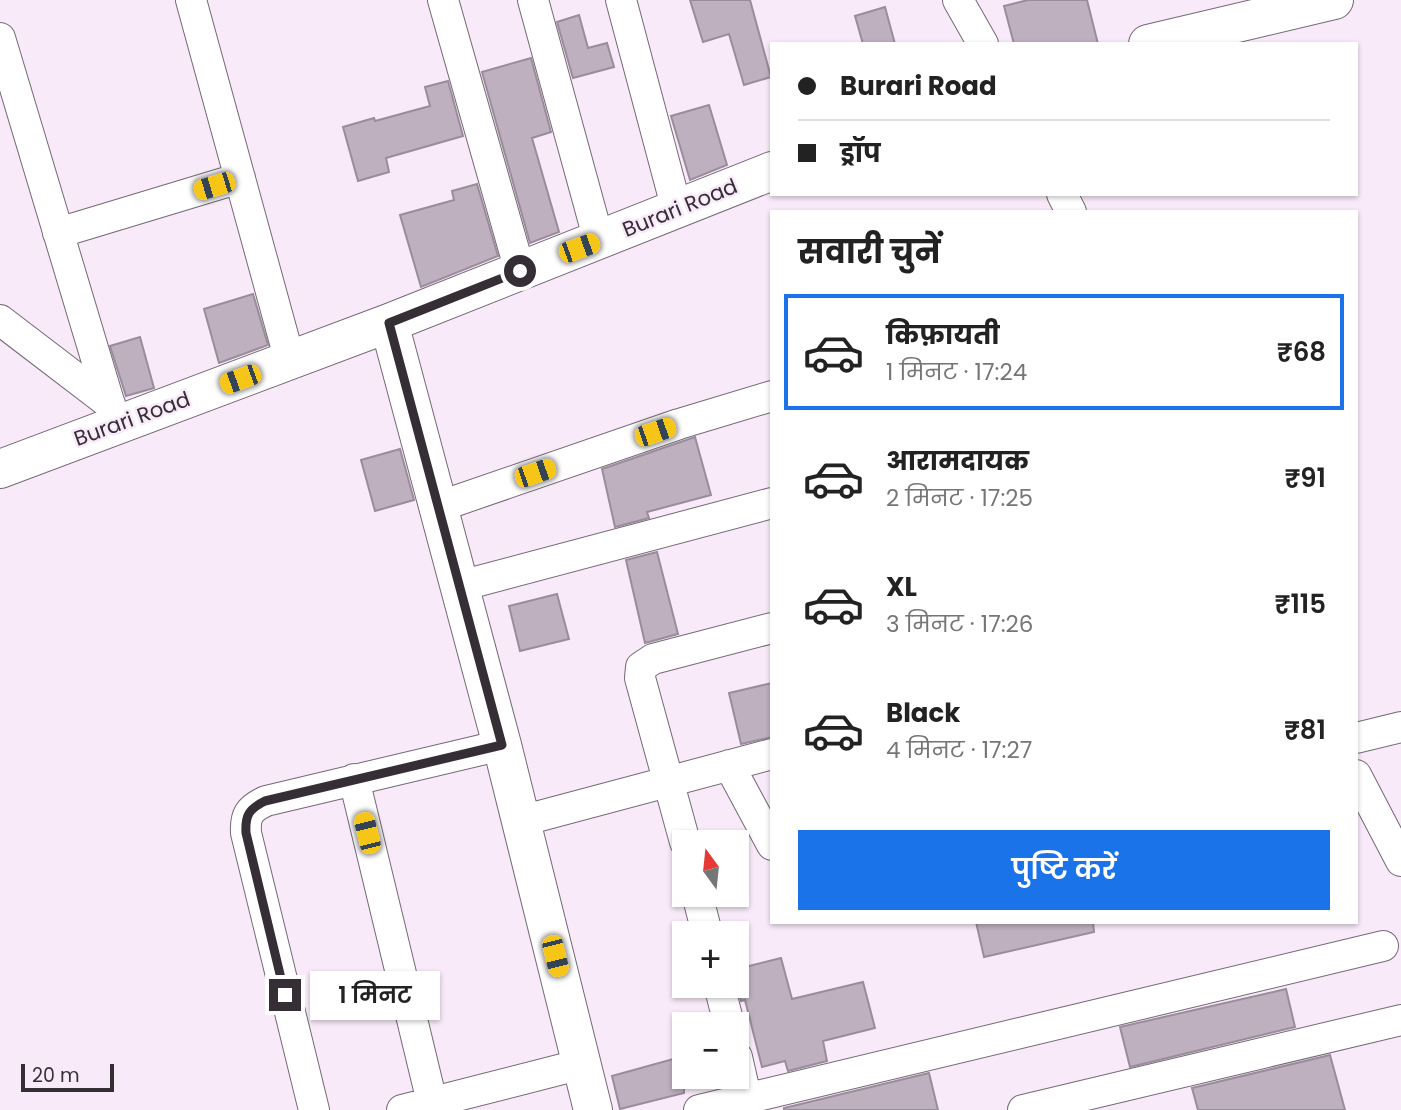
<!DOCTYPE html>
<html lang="hi">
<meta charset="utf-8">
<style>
:root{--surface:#fff;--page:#f2f2f2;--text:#222;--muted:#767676;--line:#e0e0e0;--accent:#1a73e8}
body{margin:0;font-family:Poppins,"Noto Sans Devanagari",sans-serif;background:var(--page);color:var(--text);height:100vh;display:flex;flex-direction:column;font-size:26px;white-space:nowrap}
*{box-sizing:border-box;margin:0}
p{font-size:23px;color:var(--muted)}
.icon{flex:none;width:38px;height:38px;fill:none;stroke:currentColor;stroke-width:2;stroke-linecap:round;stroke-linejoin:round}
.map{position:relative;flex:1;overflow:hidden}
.sheet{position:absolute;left:770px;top:210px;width:588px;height:714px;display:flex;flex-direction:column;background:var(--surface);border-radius:0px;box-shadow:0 2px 5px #0004}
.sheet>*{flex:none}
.banner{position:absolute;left:770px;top:42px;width:588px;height:154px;border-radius:0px;box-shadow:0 2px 5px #0004;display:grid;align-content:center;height:154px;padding:0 28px;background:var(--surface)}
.needle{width:46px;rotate:345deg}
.buttons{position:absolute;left:672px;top:830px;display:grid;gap:14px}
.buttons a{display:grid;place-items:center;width:77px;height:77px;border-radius:0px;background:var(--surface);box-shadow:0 2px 5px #0004;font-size:35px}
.scale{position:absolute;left:21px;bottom:18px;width:93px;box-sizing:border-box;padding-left:7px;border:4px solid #352f35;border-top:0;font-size:19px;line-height:24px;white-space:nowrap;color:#352f35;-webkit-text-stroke:5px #f8eaf9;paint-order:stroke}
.end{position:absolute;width:32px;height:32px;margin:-16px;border:9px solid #352f35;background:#fff;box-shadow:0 0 0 4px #fff}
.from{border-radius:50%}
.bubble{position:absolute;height:49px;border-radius:0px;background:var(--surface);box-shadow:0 2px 5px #0004;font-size:23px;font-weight:600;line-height:49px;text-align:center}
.car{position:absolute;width:21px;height:42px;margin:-21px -10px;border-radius:9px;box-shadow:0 0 5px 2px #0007;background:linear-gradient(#f5c518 24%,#345 0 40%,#f5c518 0 76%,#345 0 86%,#f5c518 0)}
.banner b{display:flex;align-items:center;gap:24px;height:66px;font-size:26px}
.banner b+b{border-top:2px solid var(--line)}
.banner i{width:18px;height:18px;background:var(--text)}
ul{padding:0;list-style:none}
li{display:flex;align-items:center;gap:21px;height:116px;margin:0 14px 10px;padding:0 14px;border:4px solid transparent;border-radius:0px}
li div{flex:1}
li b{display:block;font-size:26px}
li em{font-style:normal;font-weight:600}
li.current{border-color:var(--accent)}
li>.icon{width:63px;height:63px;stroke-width:1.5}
h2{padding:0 28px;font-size:32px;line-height:84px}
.button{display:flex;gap:14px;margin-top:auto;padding:14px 28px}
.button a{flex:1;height:80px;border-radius:0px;background:var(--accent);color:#fff;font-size:28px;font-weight:600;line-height:80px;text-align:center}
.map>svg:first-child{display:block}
</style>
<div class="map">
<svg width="1401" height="1110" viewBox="0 0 1401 1110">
<rect width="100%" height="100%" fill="#f8eaf9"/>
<path fill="#beb0be" stroke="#9a8d9b" stroke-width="2" d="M690,0H750L771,77L744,85L729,34L703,42Z
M1028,0H1087L1098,44H1014L1004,6Z
M885,7L895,44H863L855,16Z
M579,15L588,48L607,43L614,67L573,78L557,22Z
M531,58L551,132L532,138L559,232L530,243L482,72Z
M448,81L463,136L386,158L389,172L358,181L343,127L374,118L375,121L430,106L425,87Z
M709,105L727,165L690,180L671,116Z
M477,184L498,256L421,287L400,215L454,200L452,191Z
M253,294L268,345L219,363L204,309Z
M140,337L154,388L126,396L110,346Z
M695,437L711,495L647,512L649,518L615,527L602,469Z
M400,449L414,500L375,511L361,460Z
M657,552L678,634L645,643L626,560Z
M557,594L569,639L520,651L509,606Z
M772,683V737L741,744L729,693Z
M976,922H1093L1094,932L984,957Z
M781,958L792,999L863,982L875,1028L823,1041L827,1061L788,1071L785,1061L762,1067L745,1000L741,1001L737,984V969Z
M1286,989L1295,1027L1130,1067L1120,1027Z
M1330,1055L1345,1110H1198L1192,1088Z
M684,1056V1093L620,1109L612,1076Z
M929,1073L938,1110H784V1108Z"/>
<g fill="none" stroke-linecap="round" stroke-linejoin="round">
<defs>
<path id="street" d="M191,0L290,361
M443,0L520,271
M533,0L599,241
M621,0L677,210
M958,0L983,44
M0,38L116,425
M1062,194L1071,212
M58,233L240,178
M0,320L110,404
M438,507L679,424L772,396
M460,586L772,503
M1356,738L1401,727
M729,765L772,845
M1356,775L1401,861
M354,779L432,1102
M521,821L772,754
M685,842L640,678L641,667L653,659L772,628
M697,894L707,933
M719,985L729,1024
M737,1057L749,1110
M314,1110L246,833C245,815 249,809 266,801L502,745
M402,1110L582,1064
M699,1110L1383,946
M1023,1110L1401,1020"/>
<path id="secondary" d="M1148,44L1334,0
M389,323L502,745L593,1110
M0,469L389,323L772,171"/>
</defs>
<use href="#street" stroke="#756976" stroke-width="32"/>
<use href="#secondary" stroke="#756976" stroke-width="40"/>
<use href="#street" stroke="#fff" stroke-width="30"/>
<use href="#secondary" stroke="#fff" stroke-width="38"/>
</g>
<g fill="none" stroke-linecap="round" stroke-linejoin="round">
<path stroke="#352f35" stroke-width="9" d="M285,995L246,833C245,815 249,809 265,801L502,745L389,323L520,271"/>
</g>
<g text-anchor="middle" stroke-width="5" stroke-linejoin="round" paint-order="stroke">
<g font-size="21" fill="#352f35" stroke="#f8eaf9">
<text transform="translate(680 208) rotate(-22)" y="7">Burari Road</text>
<text transform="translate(132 419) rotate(-20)" y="7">Burari Road</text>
</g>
</g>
</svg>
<div class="buttons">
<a><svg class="needle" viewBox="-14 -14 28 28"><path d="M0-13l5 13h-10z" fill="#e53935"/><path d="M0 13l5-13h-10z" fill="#767676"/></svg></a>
<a>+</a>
<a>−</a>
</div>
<div class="scale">20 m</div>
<i class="end from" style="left:520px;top:271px"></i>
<i class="end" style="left:285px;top:995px"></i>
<div class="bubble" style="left:310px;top:971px;width:130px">1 मिनट</div>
<i class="car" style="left:214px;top:186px;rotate:253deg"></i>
<i class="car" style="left:579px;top:248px;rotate:70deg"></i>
<i class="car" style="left:240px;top:379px;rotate:250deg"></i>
<i class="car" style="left:655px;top:432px;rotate:71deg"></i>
<i class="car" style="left:535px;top:473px;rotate:71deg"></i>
<i class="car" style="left:367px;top:833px;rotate:346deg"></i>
<i class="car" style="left:555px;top:956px;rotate:166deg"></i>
<div class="banner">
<b><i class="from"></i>Burari Road</b>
<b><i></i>ड्रॉप</b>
</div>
<section class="sheet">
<h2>सवारी चुनें</h2>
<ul>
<li class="current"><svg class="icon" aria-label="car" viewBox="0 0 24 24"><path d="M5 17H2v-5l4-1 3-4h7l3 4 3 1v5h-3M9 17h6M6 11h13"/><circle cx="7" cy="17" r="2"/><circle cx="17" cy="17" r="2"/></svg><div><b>किफ़ायती</b><p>1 मिनट · 17:24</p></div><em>₹68</em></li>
<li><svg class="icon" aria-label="car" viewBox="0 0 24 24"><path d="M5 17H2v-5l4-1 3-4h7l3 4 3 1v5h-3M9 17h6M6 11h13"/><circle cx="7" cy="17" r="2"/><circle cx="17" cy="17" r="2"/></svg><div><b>आरामदायक</b><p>2 मिनट · 17:25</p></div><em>₹91</em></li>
<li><svg class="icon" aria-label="car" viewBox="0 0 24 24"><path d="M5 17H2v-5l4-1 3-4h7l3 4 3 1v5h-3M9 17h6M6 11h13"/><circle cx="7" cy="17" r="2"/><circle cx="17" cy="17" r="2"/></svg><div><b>XL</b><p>3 मिनट · 17:26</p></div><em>₹115</em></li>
<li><svg class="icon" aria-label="car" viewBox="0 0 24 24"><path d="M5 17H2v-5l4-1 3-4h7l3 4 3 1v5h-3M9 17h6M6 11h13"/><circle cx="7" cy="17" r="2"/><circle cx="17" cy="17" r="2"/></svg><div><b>Black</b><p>4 मिनट · 17:27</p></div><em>₹81</em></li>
</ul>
<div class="button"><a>पुष्टि करें</a></div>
</section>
</div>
